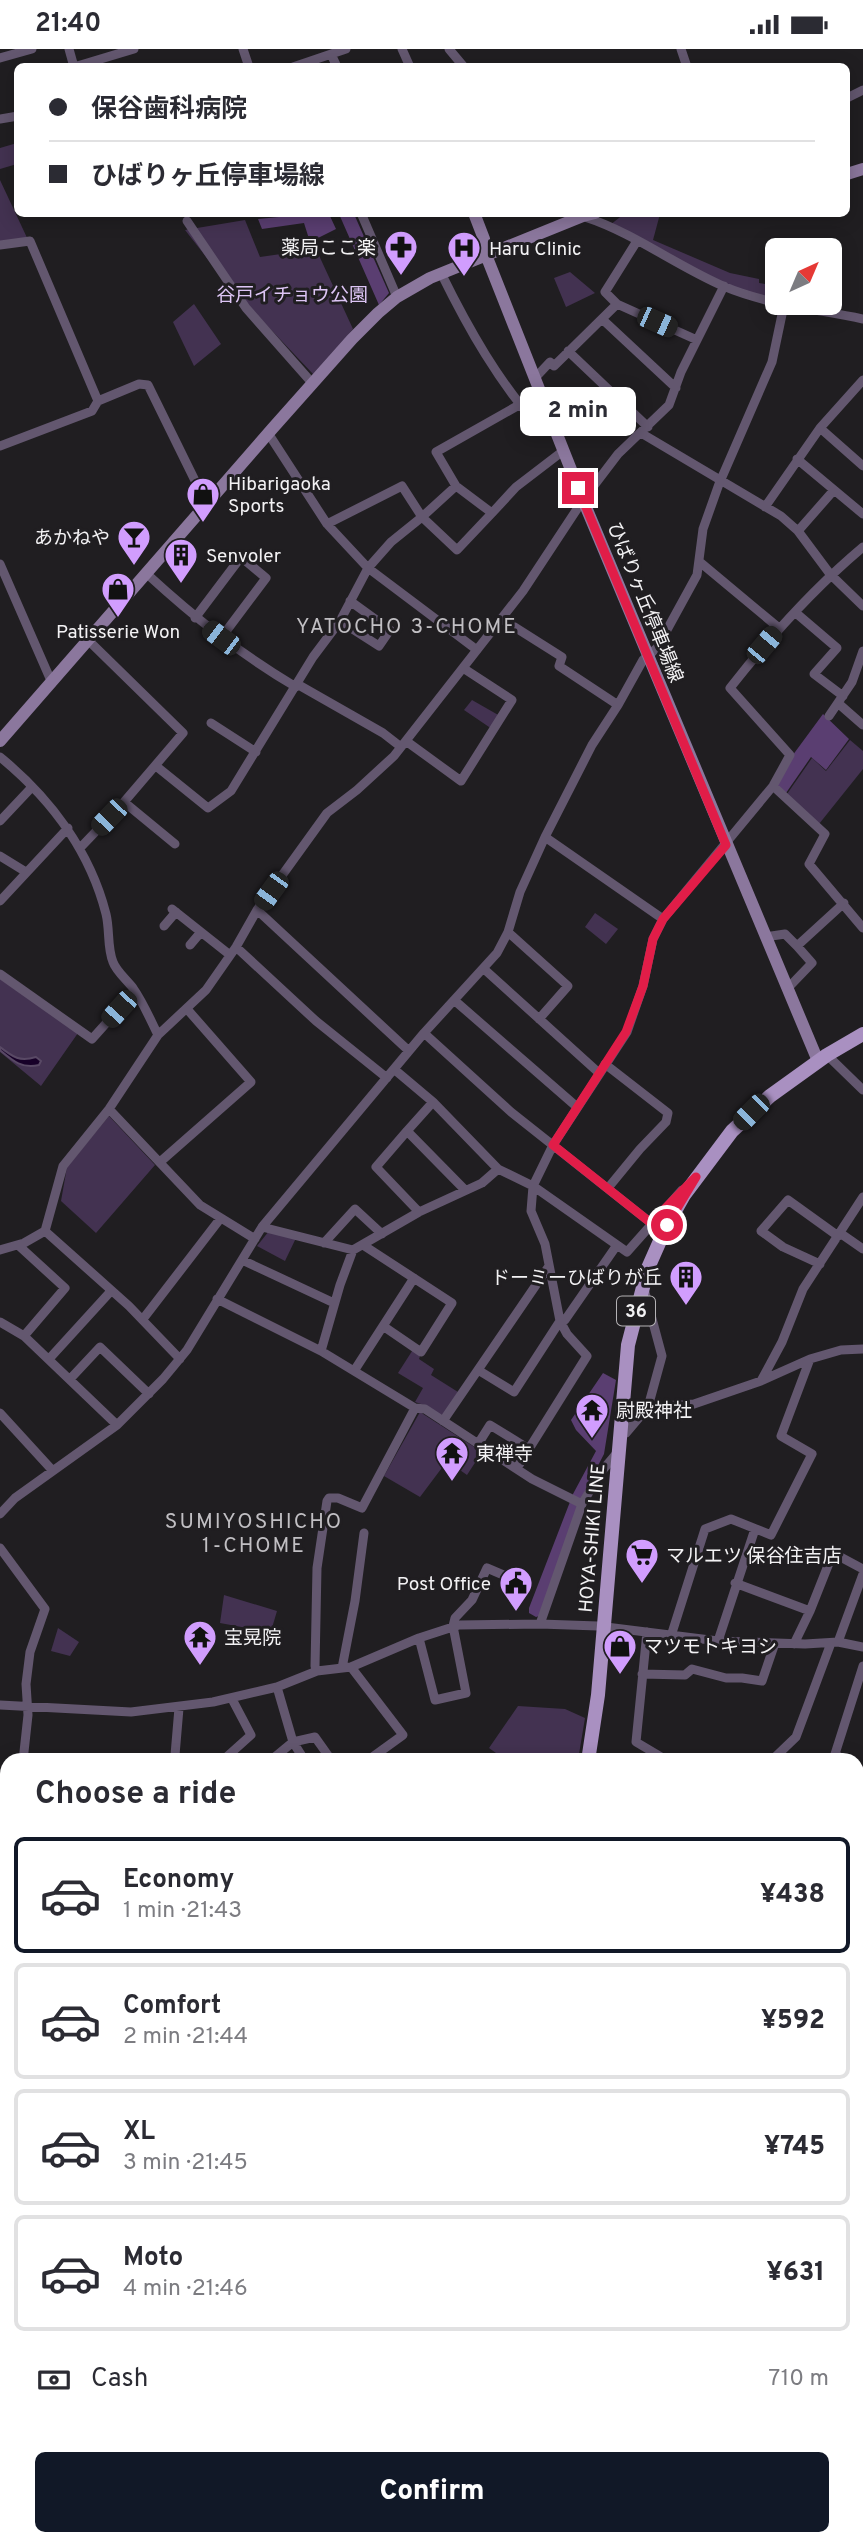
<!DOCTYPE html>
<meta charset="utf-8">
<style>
:root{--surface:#fff;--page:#f2f2f3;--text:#2b2b33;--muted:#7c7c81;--line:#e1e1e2;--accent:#111827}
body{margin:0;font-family:Overpass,"Noto Sans JP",sans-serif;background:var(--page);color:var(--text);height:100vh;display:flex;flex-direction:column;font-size:26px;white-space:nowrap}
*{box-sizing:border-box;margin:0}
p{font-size:23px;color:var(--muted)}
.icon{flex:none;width:38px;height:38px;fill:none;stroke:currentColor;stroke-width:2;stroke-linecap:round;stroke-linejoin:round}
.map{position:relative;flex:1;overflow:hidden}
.panel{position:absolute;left:0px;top:1704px;width:864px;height:793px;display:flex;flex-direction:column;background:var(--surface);border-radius:21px 21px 0 0;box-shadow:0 4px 18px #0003}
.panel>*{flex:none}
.guide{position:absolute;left:14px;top:14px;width:836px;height:154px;border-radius:10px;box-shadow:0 4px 18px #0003;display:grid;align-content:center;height:154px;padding:0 35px;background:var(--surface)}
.needle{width:46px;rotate:44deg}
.fabs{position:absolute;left:765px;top:189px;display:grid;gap:14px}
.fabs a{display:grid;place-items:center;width:77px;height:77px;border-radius:10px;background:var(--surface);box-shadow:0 4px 18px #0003;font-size:35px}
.end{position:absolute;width:32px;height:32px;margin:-16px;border:9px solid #e11d48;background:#fff;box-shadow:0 0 0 4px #fff}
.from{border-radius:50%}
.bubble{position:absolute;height:49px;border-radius:10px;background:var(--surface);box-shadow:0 4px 18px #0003;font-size:23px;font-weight:800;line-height:49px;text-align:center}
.car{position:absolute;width:21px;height:42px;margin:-21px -10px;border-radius:9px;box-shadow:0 0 5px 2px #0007;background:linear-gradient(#222 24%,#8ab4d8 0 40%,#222 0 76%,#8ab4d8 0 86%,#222 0)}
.guide b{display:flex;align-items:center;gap:24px;height:66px;font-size:26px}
.guide b+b{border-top:2px solid var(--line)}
.guide i{width:18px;height:18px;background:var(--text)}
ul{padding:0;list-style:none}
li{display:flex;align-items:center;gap:21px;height:116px;margin:0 14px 10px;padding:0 21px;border:4px solid var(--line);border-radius:10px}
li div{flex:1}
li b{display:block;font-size:26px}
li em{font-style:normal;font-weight:800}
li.selected{border-color:var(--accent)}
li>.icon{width:63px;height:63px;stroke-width:1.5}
h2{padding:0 35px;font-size:32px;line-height:84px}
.pay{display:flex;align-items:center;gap:18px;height:77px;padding:0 35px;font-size:26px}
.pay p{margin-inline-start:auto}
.action{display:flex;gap:14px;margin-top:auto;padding:14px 35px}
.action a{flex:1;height:80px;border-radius:10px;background:var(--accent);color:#fff;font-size:28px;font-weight:800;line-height:80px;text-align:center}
.status{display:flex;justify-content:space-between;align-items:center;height:49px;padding:0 35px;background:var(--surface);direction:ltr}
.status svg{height:19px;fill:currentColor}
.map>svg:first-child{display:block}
</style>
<div class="status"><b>21:40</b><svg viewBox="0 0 49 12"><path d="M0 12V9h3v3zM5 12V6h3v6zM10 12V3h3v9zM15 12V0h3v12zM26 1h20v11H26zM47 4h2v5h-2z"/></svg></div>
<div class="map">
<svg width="863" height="2497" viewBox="0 0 863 2497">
<rect width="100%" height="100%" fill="#201e21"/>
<path fill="#433251" d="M17,94V115L0,120V99Z
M0,131L29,193H0Z
M624,165H660L653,191L730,224L759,230V234L777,237V254H798L796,258C729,249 668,209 610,176Z
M245,171L260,208L316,200L353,280L313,325L225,232L185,181Z
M570,223L595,244L566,258L554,229Z
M194,255L221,295L194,317L173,273Z
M472,651L500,667L492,680L464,661Z
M850,691L863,702V720L819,775L787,745L812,709L826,722Z
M595,864L618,880L606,895L585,878Z
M0,928L78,984L41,1037L0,1003Z
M109,1067L155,1116L96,1184L61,1152L67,1118Z
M269,1182L296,1189L285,1212L257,1197Z
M414,1299L421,1304L419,1310L434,1320L431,1326L458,1343L444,1365L440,1366L424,1356L415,1353L423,1339L398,1324Z
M420,1363L482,1403L467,1426L447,1412L420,1448L384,1427Z
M224,1546L277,1562L269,1589L247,1579L220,1574Z
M58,1579L79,1593L70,1607L51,1602Z
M518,1657L565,1660L585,1669L578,1711H497L495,1709L496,1704L489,1699Z
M173,2490H235L247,2497H171Z"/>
<path fill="#5a3e71" d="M310,165H329L336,180L310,193L304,174L262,180L258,170Z
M339,165H354L389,244L379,256Z
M823,665L849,690L826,721L811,708L786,744L773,733Z
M603,1324L616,1331L604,1405L584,1444L539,1567L536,1568L529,1564V1559L573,1445L596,1402L576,1381L571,1371Z"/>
<path fill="#170028" stroke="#594965" stroke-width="2" d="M0,998C13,1008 19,1013 36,1008L41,1012L39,1016C22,1020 13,1012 0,1001Z"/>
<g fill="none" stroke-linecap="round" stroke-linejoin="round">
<path stroke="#63576f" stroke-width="9" d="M69,0L74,18
M243,0L249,18
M402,0L410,18
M449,0L464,18
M681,0L687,18
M331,5L337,18
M0,9L32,0
M74,18L134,0
M293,18L346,0
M847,49L863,41
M0,70L18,67
M361,164L397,248
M585,168C634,184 675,216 723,237C768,256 816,260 863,270
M187,172L246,259L313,335
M0,196L30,192L98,352
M441,224C468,279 499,334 540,379L555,380
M617,255L605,243L637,192
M602,270L676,339
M568,302L648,378
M535,329L550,313L554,317L617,255L697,291
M820,379L863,417
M268,384L327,475L368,519L477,601
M641,384L781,467L798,482L830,525L863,557
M0,397L92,362L98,352L139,335L148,336L207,456
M797,410L863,465
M765,458L820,379L863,331
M492,464L516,438L563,402
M327,475L402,437L422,468L457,501L492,464L456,437L436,403L519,356
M798,482L834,441
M701,514L779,579
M0,515L52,634
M147,525C195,569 239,604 296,638
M796,564L837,599L814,625L843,647
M195,569L241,508L266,529L221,589
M502,570L562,608L559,617L618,656
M340,572L379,597L390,581L350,552
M297,635L383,684L401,698
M839,655L863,676
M829,667L852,633L863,602
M211,674L256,703
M406,692L461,732L512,651L463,619
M0,708C50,749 90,802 106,865C110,881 107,899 113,913C116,922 127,931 133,939C143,953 150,970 158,986
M156,717L208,759L231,742L313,608L340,572L368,519L391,493L422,468L456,437
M773,737L825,785L809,815L863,879
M124,753L175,795
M0,772L32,738
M545,788L663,870
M80,799L124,753L183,684L89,592
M0,807L26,823
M0,852L68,779
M172,860L230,906
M257,861L409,1002
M164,877L176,863
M508,883L568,937L539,970
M765,888L785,885L797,897L844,854
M190,896L201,883
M236,898L316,972L387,1029
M484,920L599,1024
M0,925L92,990L135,942
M787,940L812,914L797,897
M454,951L577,1058
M424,984L511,1063L651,1174
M827,1006L863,1041
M605,1015L668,1064L666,1073L640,1100L608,1139
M395,1021L433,1053L498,1120L533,1137L627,1203L682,1141
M433,1053L407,1082L465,1141
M109,1060L200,1156L255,1190
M407,1082L376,1118L419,1163
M160,1113L251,1033L187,960
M262,1178L353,1201L419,1163L482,1134L498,1120
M45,1182L129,1257L180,1310
M840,1184L863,1200
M324,1194L355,1160L382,1185
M18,1196L65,1239L24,1287
M363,1196L452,1254L421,1303L383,1277
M0,1201L24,1194L45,1182L63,1117L109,1060L158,986L206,941L236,898L257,861L327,764L357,741L394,707L523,542L583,451L618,405L669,356L681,323L724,237
M242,1211L334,1254
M820,1215L783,1198L761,1182L788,1151L838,1187
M644,1240L662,1307L648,1358
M217,1250L321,1302L415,1359L425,1360L532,1430L582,1455
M143,1270L220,1170
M0,1273L24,1287L117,1376
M321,1302L340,1236L353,1201
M49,1310L111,1242
M478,1321L514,1343L560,1272L545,1195L531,1162L533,1137L553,1096L627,983L643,937L653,890L663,870L773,737L790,706L730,639C770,588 813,540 863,498
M354,1322L414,1229
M71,1329L100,1298L149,1345
M761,1332L782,1293L803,1240L863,1148
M0,1364L53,1422
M443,1372L549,1217
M619,1386L626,1384L648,1358L694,1355L761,1332L810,1310L841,1301L863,1300
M478,1395L490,1376L529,1400
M517,1419L587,1307L567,1285L560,1272L565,1271L617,1196
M0,1465L15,1449L117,1376L163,1330L187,1301L262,1178L424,984L497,904L508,883L520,843L545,788L592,696L618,656L643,611L657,599L697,526L703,480L719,435L772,313L784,256
M0,1499L45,1560L30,1603L26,1635L28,1666L23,1712
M735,1534L810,1562
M540,1575L582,1455L601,1423L617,1404
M647,1583L636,1693L668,1712
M671,1587L705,1480L731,1470L771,1486L812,1405L781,1387L810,1310
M419,1589L435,1651L466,1644L453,1577L455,1569L472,1551L487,1519L508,1528
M718,1592L755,1480
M838,1593L863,1525
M794,1595L810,1562L833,1504L863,1520
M351,1618L403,1686L367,1712
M342,1619L355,1552L364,1484
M317,1622L315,1617L317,1519L327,1452L329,1449H338L362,1459L415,1359
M642,1625L685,1626L692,1620L726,1629H742L762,1632L775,1594
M277,1638L293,1693L305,1712
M0,1656L131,1663L213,1653L277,1638L317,1622L351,1618L419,1589L459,1576L540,1575L598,1577L718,1592L805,1595L838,1593L863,1598
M179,1712L175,1706L179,1659
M222,1712L251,1686L232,1650
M270,1712L293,1693L315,1688L332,1712
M771,1712L796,1688L831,1594
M845,1712L835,1705L863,1617
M858,1720L863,1724
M858,1747L863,1740
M858,1857L863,1851
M858,1895L863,1899
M0,1920L7,1867
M858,1966L863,1958
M858,2089L863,2090
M858,2180L863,2173
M0,2182L7,2178
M0,2246L7,2253
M858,2261L863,2255
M858,2312L863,2320
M5,2316L7,2313
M0,2460L4,2497
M85,2490L93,2497
M394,2490L404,2497
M501,2490L511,2497
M613,2490L633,2497
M643,2490L644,2497
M849,2490L857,2497
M114,2497L120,2490
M372,2497L375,2490
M536,2497L540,2490
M777,2497L784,2490"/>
<path stroke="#8b779d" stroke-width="12" d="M847,125L863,120
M474,164L484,190L486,206L583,451L818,1012
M0,692L272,380L352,290L378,264L397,248L430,229L583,167L595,164
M858,2304H863
M858,2373L863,2369
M858,2389L863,2385
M0,2413L7,2412
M156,2497L159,2490
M681,2497L686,2494L695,2497
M715,2497L724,2490"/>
<path stroke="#a990c1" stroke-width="14" d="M588,1712L598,1646L628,1296L648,1219L667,1176L684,1146L732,1082L770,1047L827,1006L863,985"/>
</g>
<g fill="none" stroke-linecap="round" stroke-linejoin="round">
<path stroke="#e11d48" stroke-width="9" d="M578,439L726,796L663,870L653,890L643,937L626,983L553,1096L651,1174L696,1128L667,1176"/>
</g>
<defs>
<symbol id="pharmacy-pin" viewBox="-11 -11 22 30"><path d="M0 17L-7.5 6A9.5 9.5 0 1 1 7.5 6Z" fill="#d19dfe" stroke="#201e21"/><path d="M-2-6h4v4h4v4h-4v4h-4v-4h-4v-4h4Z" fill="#111"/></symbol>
<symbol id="hospital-pin" viewBox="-11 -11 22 30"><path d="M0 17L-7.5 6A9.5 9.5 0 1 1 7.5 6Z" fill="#d19dfe" stroke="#201e21"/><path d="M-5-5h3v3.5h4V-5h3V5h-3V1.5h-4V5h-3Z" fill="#111"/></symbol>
<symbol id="shop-pin" viewBox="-11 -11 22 30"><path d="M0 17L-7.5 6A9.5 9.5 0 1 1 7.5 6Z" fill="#d19dfe" stroke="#201e21"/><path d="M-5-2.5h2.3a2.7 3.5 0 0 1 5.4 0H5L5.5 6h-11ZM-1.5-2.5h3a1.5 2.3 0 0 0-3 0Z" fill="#111"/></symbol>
<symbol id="bar-pin" viewBox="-11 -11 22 30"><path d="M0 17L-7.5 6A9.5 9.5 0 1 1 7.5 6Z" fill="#d19dfe" stroke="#201e21"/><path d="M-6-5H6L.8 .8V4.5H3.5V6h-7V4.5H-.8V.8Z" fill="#111"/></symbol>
<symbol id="building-pin" viewBox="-11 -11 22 30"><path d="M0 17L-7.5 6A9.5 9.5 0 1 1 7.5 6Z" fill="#d19dfe" stroke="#201e21"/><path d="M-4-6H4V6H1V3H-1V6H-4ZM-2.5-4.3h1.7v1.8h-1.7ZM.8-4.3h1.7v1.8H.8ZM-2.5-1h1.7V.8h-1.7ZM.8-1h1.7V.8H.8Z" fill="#111"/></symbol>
<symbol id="temple-pin" viewBox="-11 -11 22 30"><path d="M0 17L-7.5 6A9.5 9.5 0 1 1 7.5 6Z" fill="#d19dfe" stroke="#201e21"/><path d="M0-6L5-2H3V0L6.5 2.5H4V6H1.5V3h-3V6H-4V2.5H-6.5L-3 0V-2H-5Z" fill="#111"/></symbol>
<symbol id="supermarket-pin" viewBox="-11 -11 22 30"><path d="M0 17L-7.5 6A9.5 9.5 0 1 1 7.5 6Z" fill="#d19dfe" stroke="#201e21"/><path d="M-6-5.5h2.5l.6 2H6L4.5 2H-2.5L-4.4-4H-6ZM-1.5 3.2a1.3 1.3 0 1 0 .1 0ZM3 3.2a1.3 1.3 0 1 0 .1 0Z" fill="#111"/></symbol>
<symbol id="civic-pin" viewBox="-11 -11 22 30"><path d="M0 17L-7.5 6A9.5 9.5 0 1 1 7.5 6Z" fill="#d19dfe" stroke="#201e21"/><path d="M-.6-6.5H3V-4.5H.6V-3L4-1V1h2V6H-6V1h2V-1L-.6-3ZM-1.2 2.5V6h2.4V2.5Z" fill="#111"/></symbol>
</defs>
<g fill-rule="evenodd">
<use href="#pharmacy-pin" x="382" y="179" width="38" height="52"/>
<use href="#hospital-pin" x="445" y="180" width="38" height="52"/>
<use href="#shop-pin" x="184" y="426" width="38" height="52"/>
<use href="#bar-pin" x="115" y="469" width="38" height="52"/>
<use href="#building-pin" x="162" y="487" width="38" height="52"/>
<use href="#shop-pin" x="99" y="521" width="38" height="52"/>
<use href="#building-pin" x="667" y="1209" width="38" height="52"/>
<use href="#temple-pin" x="573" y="1342" width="38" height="52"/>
<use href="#temple-pin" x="433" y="1385" width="38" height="52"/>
<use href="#supermarket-pin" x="623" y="1487" width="38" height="52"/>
<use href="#civic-pin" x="497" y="1515" width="38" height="52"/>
<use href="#temple-pin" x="181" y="1569" width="38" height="52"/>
<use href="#shop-pin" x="601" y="1578" width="38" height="52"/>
</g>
<g text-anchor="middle" stroke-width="6" stroke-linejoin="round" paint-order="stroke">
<rect fill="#201e21" stroke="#b4b2b5" stroke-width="2" x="617" y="1247.5" width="38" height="29" rx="5"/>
<g font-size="18" font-weight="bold" fill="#f3f2f4">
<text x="636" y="1268">36</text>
</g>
<g font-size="19" fill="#f3f2f4" stroke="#201e21" text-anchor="start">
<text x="376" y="205" text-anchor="end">薬局ここ楽</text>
<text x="489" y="206">Haru Clinic</text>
<text x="228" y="441">Hibarigaoka<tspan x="228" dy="22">Sports</tspan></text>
<text x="110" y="495" text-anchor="end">あかねや</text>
<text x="206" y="513">Senvoler</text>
<text x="118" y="589" text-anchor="middle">Patisserie Won</text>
<text x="662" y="1235" text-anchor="end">ドーミーひばりが丘</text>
<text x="616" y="1368">尉殿神社</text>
<text x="476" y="1411">東禅寺</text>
<text x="666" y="1513">マルエツ 保谷住吉店</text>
<text x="491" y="1541" text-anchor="end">Post Office</text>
<text x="224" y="1595">宝晃院</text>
<text x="644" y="1604">マツモトキヨシ</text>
</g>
<g font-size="19" fill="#ddc5f5" stroke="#201e21">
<text x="292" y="252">谷戸イチョウ公園</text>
</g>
<g font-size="19" fill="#f3f2f4" stroke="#201e21">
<text transform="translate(646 553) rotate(68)" y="7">ひばりヶ丘停車場線</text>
<text transform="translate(591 1489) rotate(-85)" y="7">HOYA-SHIKI LINE</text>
</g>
<g font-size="21" letter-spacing="2" fill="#c1bfc3" stroke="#201e21">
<text x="407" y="584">YATOCHO 3-CHOME</text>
<text x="254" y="1479">SUMIYOSHICHO<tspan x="254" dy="24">1-CHOME</tspan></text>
</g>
</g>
</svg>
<div class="fabs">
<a><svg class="needle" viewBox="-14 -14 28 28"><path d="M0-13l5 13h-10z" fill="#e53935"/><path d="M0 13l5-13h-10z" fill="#7c7c81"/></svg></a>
</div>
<i class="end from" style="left:667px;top:1176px"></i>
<i class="end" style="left:578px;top:439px"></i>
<div class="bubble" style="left:520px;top:338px;width:116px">2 min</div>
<i class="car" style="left:657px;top:273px;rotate:114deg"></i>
<i class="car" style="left:221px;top:589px;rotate:307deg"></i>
<i class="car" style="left:764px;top:596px;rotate:40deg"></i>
<i class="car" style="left:109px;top:768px;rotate:224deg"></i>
<i class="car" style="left:271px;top:842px;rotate:216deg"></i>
<i class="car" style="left:119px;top:960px;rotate:222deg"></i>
<i class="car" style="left:751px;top:1063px;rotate:225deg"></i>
<div class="guide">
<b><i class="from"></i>保谷歯科病院</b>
<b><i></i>ひばりヶ丘停車場線</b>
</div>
<section class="panel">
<h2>Choose a ride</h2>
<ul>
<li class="selected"><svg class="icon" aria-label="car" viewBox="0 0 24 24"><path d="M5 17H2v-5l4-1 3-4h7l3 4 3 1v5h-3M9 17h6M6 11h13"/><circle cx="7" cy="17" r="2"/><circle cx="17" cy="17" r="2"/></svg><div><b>Economy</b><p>1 min · 21:43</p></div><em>¥438</em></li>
<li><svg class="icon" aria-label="car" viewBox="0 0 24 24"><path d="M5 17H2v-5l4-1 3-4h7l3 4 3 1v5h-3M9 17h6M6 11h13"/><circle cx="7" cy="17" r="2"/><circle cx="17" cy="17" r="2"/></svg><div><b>Comfort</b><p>2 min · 21:44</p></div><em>¥592</em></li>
<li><svg class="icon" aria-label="car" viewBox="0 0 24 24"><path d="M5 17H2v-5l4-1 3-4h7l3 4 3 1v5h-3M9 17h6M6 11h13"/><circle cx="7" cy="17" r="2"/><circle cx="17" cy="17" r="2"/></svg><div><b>XL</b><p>3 min · 21:45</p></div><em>¥745</em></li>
<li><svg class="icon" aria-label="car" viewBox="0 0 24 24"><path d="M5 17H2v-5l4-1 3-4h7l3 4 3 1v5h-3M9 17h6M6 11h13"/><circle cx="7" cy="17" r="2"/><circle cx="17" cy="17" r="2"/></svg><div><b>Moto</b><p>4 min · 21:46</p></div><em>¥631</em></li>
</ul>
<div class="pay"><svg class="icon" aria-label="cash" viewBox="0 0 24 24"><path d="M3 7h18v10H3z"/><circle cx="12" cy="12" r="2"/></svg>Cash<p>710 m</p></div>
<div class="action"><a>Confirm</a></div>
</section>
</div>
